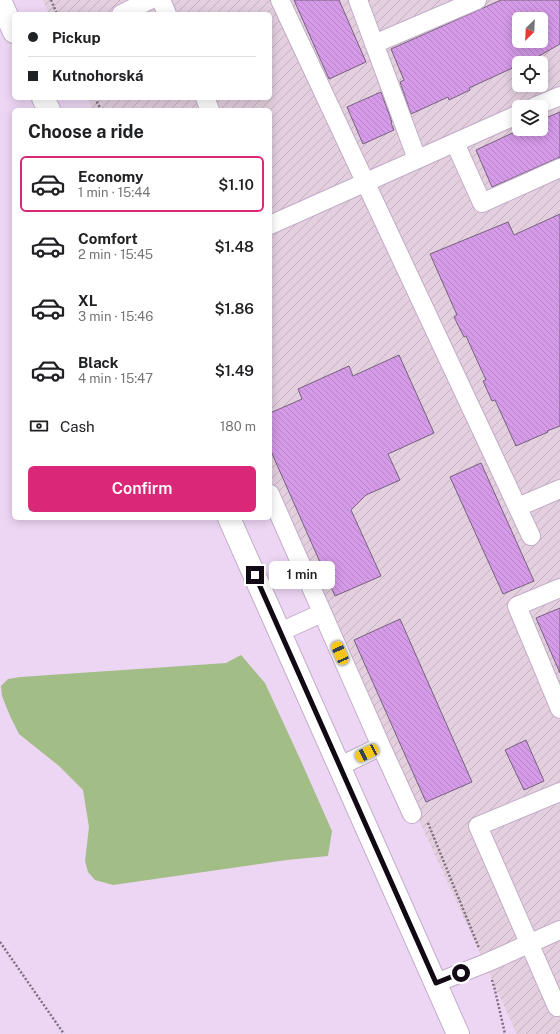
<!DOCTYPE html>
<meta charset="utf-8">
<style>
:root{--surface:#fff;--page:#f2f2f2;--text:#202124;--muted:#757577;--line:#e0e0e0;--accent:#db2777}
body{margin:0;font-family:"Public Sans",sans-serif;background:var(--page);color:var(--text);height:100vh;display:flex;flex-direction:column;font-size:15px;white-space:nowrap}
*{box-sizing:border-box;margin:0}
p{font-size:13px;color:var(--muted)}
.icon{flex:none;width:22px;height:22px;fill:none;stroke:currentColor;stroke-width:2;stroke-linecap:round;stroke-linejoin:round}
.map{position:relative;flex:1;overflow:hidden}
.side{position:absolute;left:12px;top:108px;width:260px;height:412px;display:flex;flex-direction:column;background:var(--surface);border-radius:6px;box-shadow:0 2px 10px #0003}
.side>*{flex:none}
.top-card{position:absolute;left:12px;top:12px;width:260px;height:88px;border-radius:6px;box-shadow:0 2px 10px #0003;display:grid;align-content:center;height:88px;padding:0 16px;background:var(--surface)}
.needle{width:26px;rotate:204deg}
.buttons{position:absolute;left:512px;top:12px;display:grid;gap:8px}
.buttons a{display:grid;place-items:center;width:36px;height:36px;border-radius:6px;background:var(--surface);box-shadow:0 2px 10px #0003;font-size:20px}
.end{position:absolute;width:18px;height:18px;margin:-9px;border:5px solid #110913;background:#fff;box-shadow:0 0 0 2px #fff}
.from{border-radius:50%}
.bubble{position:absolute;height:28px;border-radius:6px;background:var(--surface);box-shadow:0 2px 10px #0003;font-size:13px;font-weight:600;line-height:28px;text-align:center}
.car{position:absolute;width:12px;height:24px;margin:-12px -6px;border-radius:5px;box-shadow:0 0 3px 1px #0007;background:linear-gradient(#f5c518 24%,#345 0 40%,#f5c518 0 76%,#345 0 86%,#f5c518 0)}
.top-card b{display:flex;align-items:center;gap:14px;height:38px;font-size:15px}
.top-card b+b{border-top:1px solid var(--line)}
.top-card i{width:10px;height:10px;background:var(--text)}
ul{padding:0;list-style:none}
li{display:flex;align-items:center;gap:12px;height:56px;margin:0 8px 6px;padding:0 8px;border:2px solid transparent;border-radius:6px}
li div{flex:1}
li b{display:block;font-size:15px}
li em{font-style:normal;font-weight:600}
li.on{border-color:var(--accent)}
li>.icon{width:36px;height:36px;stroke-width:1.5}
h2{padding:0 16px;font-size:18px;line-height:48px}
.pay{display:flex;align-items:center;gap:10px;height:44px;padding:0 16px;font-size:15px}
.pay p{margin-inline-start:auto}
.action{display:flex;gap:8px;margin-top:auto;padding:8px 16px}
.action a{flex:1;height:46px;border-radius:6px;background:var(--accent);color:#fff;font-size:16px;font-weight:600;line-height:46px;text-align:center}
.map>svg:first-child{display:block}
</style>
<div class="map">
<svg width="560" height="1034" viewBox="0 0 560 1034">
<defs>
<pattern id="industrial-furrows" width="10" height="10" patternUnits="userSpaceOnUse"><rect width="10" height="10" fill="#e3cfde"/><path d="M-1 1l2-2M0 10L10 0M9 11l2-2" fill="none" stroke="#c2b0be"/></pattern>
<pattern id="building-back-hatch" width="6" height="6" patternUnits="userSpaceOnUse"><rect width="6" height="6" fill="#d59ae8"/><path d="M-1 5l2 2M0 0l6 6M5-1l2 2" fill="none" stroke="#b683c6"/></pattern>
</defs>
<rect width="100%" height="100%" fill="#edd6f4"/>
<path fill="url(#industrial-furrows)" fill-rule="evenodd" d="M43,0H560V1034H517L270,495V110H93L88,98H270V14H49ZM519,19H541V41H519ZM519,63H541V85H519ZM519,107H541V129H519Z"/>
<path fill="#a3bd86" d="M241,655L265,683L301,761L332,831L328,856L287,860L113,885L95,880L88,872L85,861L89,827L83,790L59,766L19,734L10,716L2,696L1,686L8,679L20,677L226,663Z"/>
<path fill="url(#building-back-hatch)" stroke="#76627d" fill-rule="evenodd" d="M294,0H339L366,62L329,79Z
M501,0H560V44L539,56L523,63H519V65L469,88L470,90L449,100L448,97L411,114L400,82L404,80L391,49ZM519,19H541V41H519Z
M381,92L392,122L391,123L394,130L363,144L347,107Z
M560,112V157L492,187L476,150L521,129H541V120Z
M560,214V426L547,431L548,432L516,446L495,400L492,401L483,381L486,380L466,336L464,337L454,317L457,315L430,254L508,222L514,235Z
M399,355L434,433L388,454L400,480L366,495L351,510L381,576L335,596L270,449V413L302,399L298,389L349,366L353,376Z
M481,463L534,581L503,594L450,477Z
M560,608V673L536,618Z
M400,619L472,782L426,802L354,640Z
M526,740L544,781L524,790L505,750Z"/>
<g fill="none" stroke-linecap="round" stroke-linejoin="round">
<defs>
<path id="minor" d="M161,0L167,14
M280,0L531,536
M358,0L417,159
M121,14L150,0
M374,44L477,0
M205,98L210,110
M534,107L560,96
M455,143L482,203L560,168
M270,225L519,114
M270,494L381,746
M518,507L560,489
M560,588L517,606L560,709
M280,632L322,613
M340,766L381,746L412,814
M436,983L486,963L560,930
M557,1007L478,826L560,792"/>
<path id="major" d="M0,0L14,32
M43,98L49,110
M229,518L458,1034"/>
</defs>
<use href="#minor" stroke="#c2acc9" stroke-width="20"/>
<use href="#major" stroke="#c2acc9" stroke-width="24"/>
<path stroke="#7d6e81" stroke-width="2.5" stroke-dasharray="2 2" stroke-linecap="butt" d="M51,0L57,14
M95,98L101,110
M428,823L479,948
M0,942L64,1034
M492,980L495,990L505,1034"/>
<use href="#minor" stroke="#fff" stroke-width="18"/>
<use href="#major" stroke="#fff" stroke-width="22"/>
</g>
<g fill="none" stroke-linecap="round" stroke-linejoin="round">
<path stroke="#110913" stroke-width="5" d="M255,575L436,983L461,973"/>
</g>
</svg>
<div class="buttons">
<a><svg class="needle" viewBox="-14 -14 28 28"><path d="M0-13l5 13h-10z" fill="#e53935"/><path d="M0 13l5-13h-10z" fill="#757577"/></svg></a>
<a><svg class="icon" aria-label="locate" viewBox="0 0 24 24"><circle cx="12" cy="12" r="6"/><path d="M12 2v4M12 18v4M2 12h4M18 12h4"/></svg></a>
<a><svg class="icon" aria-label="layers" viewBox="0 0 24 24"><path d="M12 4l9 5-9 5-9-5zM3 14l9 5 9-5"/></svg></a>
</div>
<i class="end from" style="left:461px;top:973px"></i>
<i class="end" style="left:255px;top:575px"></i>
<div class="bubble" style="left:269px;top:561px;width:66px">1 min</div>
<i class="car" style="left:340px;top:653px;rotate:336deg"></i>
<i class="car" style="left:367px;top:753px;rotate:244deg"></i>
<div class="top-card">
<b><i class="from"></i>Pickup</b>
<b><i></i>Kutnohorská</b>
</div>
<section class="side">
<h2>Choose a ride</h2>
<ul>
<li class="on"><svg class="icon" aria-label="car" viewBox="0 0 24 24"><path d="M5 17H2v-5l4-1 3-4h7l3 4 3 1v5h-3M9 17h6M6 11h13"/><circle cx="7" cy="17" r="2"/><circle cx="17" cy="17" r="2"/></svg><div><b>Economy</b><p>1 min · 15:44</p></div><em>$1.10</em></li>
<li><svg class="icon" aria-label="car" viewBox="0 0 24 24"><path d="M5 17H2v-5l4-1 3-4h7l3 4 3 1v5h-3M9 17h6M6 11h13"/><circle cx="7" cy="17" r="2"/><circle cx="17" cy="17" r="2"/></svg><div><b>Comfort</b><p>2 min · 15:45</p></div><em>$1.48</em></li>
<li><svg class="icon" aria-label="car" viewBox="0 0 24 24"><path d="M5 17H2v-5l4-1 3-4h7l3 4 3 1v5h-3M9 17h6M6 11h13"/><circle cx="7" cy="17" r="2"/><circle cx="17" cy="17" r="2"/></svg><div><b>XL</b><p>3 min · 15:46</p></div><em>$1.86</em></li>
<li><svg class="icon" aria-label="car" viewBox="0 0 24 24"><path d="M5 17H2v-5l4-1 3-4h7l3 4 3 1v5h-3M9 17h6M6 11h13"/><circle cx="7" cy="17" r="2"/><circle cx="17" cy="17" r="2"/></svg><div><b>Black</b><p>4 min · 15:47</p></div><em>$1.49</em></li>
</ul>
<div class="pay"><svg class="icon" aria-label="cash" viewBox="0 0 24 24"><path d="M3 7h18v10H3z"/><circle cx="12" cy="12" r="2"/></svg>Cash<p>180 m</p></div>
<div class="action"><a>Confirm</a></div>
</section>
</div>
